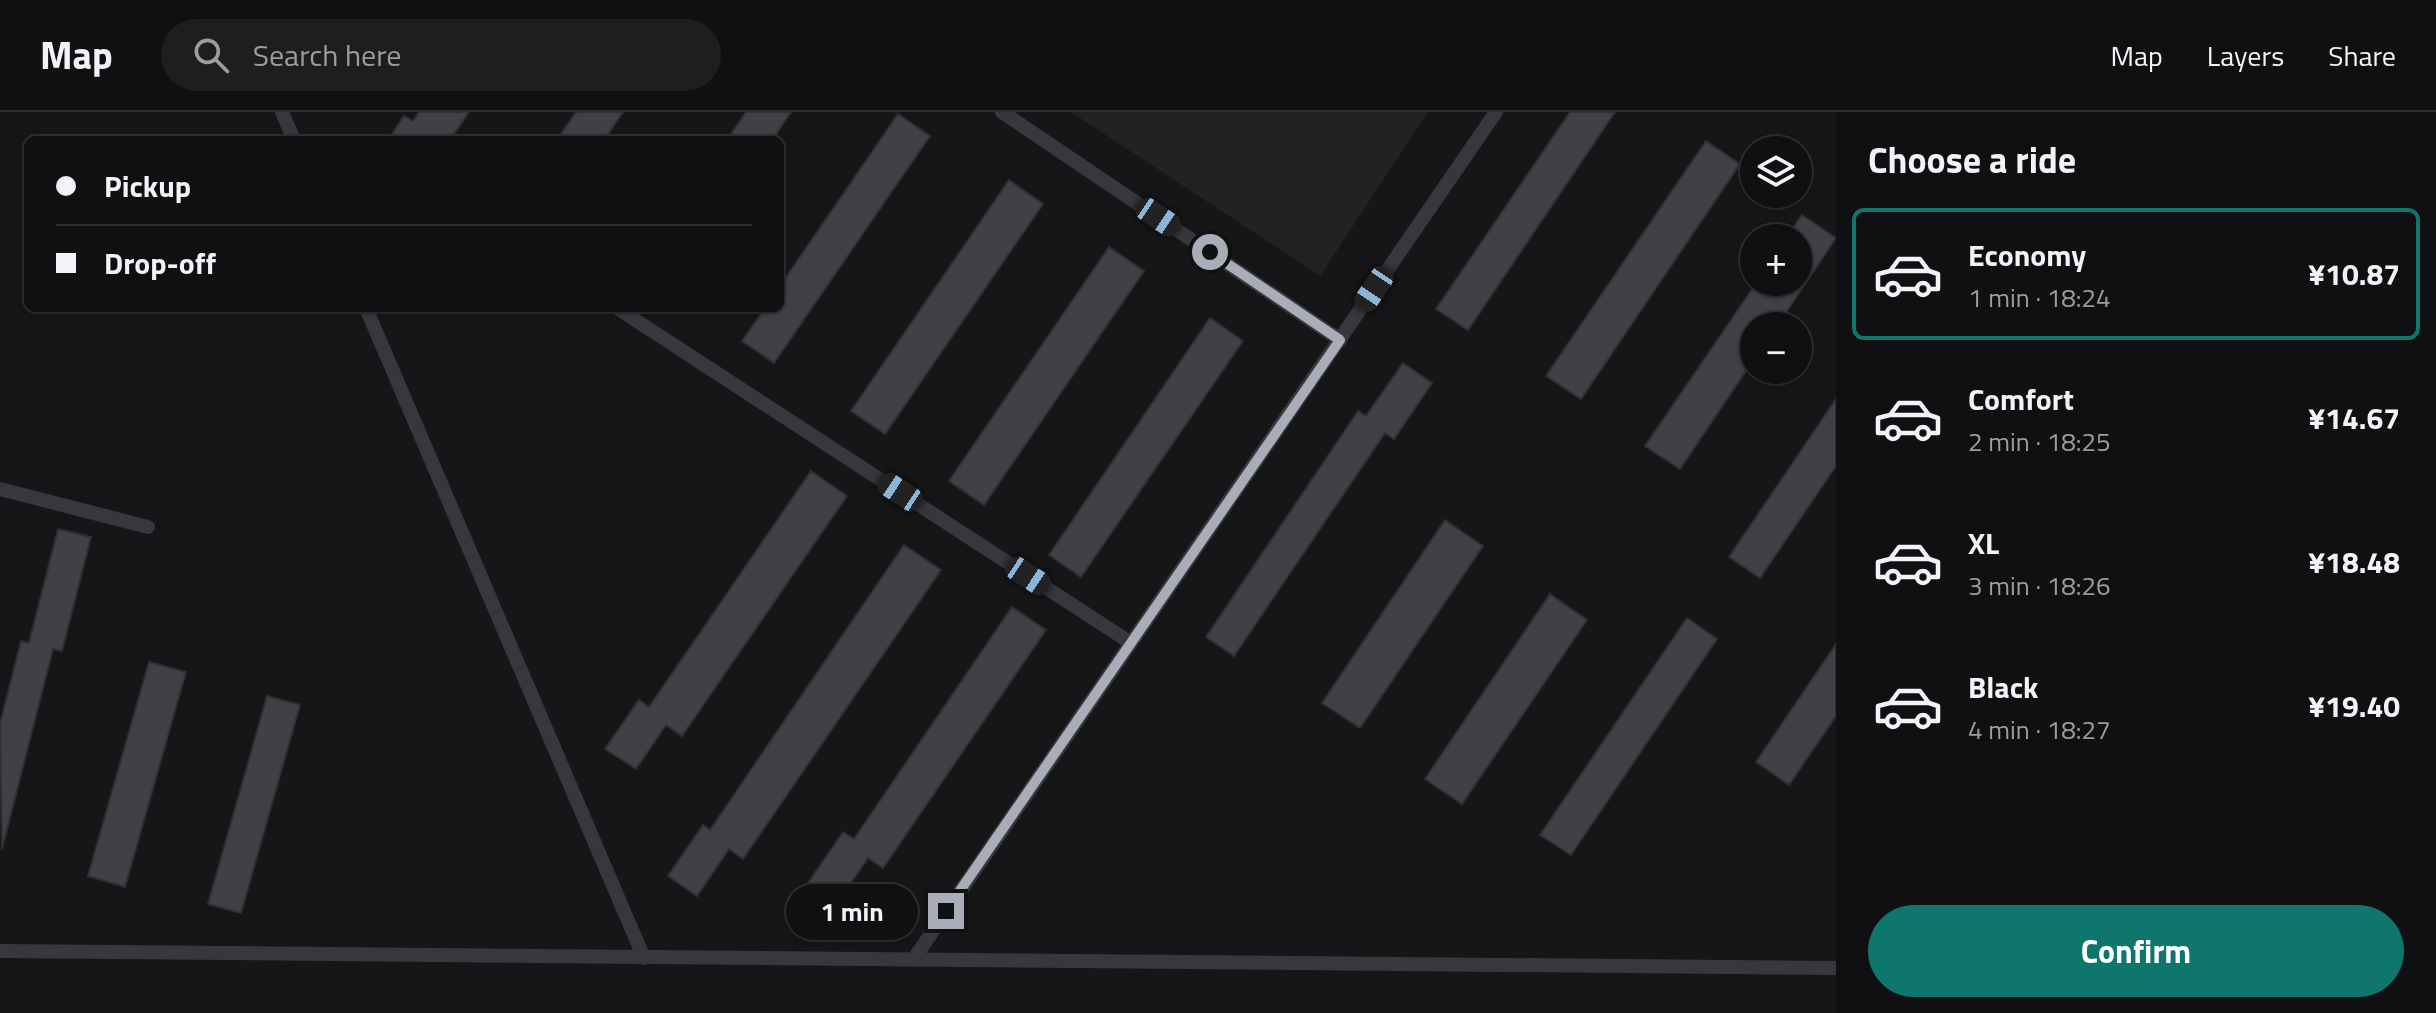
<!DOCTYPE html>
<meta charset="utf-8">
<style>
:root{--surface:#101012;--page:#1e1e20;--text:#f1f3f6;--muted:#9c9d9f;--line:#303032;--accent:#0f766e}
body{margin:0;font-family:"Titillium Web",sans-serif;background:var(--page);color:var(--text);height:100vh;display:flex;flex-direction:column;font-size:30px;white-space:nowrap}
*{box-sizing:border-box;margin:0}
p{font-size:26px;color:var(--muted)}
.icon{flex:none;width:44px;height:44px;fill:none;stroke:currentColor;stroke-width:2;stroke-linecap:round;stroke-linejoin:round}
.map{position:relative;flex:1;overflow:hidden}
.details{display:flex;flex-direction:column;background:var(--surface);width:600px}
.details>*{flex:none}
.banner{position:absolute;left:24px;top:24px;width:760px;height:176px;border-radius:12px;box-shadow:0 2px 6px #0004,0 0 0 2px var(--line);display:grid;align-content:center;height:176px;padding:0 32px;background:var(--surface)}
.buttons{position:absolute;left:1740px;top:24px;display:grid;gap:16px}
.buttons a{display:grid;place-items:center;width:72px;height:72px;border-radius:50%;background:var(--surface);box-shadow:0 2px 6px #0004,0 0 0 2px var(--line);font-size:40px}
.end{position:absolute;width:36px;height:36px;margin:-18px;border:10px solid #a8adb8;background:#111;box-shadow:0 0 0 4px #111}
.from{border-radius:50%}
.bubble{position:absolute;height:56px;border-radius:28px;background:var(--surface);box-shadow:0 2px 6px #0004,0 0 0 2px var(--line);font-size:26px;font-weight:700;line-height:56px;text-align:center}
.car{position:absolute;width:24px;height:48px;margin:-24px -12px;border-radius:10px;box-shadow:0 0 6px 2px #0007;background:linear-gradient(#222 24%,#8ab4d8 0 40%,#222 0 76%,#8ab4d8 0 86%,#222 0)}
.banner b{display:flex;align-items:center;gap:28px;height:76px;font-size:30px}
.banner b+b{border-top:2px solid var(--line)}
.banner i{width:20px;height:20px;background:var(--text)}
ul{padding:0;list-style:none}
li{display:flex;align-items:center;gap:24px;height:132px;margin:0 16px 12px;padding:0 16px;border:4px solid transparent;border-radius:12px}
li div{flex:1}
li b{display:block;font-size:30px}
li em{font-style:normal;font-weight:700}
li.active{border-color:var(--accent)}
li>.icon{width:72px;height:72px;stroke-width:1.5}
h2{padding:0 32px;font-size:36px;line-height:96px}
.primary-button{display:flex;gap:16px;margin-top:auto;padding:16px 32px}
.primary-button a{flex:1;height:92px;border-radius:48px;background:var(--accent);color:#fff;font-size:32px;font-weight:700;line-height:92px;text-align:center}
header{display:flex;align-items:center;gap:48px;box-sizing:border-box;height:112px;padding:0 40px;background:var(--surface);border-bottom:2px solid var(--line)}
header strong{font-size:38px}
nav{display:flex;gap:44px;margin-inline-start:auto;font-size:28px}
.search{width:560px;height:72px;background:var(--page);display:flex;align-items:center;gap:20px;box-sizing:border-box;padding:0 28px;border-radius:44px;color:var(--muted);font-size:30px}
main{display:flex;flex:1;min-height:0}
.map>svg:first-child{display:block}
</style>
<header>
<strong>Map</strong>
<div class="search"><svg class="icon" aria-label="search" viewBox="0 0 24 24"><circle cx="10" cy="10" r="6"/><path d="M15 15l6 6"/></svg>Search here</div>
<nav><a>Map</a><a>Layers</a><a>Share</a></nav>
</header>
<main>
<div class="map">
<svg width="1836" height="901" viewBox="0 0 1836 901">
<rect width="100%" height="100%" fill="#161618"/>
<path fill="#222225" d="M1071,0H1428L1320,164Z"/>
<path fill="#404145" stroke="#303034" stroke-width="2" d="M419,0H469L450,28H388L404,4L413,9Z
M576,0H623L604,28H557Z
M746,0H791L772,28H727Z
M1570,0H1615L1468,218L1436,197Z
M898,2L930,24L774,251L742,229L765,196H780V174Z
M1706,29L1740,52L1581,287L1546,264Z
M1009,68L1043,92L885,322L851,299Z
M1802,103L1836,126L1777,214H1754V247L1680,357L1645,334L1757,170H1798V126H1786Z
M1109,135L1144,159L984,393L949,369Z
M1210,206L1243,229L1081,465L1049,443Z
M1403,251L1432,271L1394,327L1385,321L1234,544L1206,525L1358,299L1366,304Z
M1836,287V354L1760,466L1729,445Z
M811,359L847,384L682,624L666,613L636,657L605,637L639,588L649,595Z
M1445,408L1483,434L1360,616L1322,591Z
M58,417L91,425L62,539L53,537L2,737L0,612L21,529L29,531Z
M904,433L941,458L743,747L729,737L697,784L668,764L703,713L710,718Z
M1550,482L1587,508L1462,692L1425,667Z
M1012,495L1046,518L883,756L868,746L835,794L806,774L843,720L854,727Z
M1687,506L1717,527L1571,743L1540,723Z
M1836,532V604L1789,673L1756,650Z
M149,550L186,560L125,775L88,764Z
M267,584L300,593L241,801L208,792Z"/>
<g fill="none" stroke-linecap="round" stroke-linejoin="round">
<path stroke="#37383d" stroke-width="14" d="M282,0L294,28
M1002,0L1340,228
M366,196L644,846
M617,196L1131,531
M0,377L148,415
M0,839L1836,856
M913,848L1496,0"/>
</g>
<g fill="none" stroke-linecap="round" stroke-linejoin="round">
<path stroke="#a8adb8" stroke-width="10" d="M946,799L1340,228L1210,140"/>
</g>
</svg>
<div class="buttons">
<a><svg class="icon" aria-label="layers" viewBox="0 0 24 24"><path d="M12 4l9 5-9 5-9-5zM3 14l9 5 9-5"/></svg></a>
<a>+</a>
<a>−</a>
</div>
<i class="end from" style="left:1210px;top:140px"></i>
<i class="end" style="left:946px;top:799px"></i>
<div class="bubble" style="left:786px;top:772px;width:132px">1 min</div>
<i class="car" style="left:1158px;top:105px;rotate:124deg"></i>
<i class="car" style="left:1374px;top:177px;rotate:214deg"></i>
<i class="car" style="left:900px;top:380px;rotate:303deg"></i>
<i class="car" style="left:1028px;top:464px;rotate:123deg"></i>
<div class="banner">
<b><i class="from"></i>Pickup</b>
<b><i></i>Drop-off</b>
</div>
</div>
<section class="details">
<h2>Choose a ride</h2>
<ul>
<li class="active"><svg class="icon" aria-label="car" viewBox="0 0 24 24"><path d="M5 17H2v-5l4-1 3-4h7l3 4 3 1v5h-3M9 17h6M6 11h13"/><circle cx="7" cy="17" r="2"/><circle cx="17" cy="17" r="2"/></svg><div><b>Economy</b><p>1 min · 18:24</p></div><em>¥10.87</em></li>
<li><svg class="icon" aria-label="car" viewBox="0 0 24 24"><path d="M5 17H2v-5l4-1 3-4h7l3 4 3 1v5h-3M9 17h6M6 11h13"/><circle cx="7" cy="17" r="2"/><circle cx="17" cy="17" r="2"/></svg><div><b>Comfort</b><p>2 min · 18:25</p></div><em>¥14.67</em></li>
<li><svg class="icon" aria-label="car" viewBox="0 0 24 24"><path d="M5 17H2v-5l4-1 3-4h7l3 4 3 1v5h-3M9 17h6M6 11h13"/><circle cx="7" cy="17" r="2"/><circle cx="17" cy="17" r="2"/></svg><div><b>XL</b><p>3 min · 18:26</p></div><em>¥18.48</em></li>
<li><svg class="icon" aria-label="car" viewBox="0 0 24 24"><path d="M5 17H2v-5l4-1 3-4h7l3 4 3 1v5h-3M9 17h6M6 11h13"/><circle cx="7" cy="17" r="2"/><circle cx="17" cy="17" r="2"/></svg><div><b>Black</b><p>4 min · 18:27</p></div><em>¥19.40</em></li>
</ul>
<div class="primary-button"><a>Confirm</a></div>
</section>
</main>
